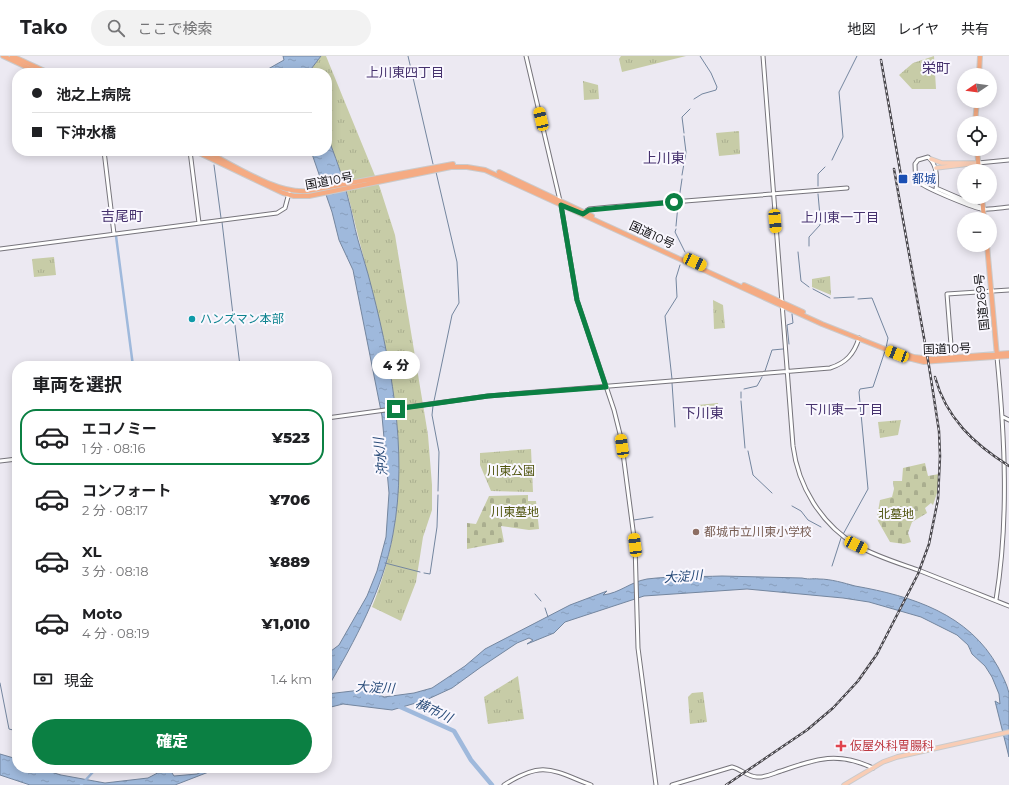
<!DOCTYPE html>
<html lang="ja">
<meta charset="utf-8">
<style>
:root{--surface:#fff;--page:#f2f2f2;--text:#202124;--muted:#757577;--line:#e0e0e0;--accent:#0b8043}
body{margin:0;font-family:Montserrat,"Noto Sans JP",sans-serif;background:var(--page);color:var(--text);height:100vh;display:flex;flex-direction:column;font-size:15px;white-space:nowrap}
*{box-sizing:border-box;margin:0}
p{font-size:13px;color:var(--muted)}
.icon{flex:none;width:22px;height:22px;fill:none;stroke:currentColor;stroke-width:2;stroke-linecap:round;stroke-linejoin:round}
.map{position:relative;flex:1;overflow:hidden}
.details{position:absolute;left:12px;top:305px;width:320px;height:412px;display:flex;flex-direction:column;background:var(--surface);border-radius:16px;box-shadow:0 2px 10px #0003}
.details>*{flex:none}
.guide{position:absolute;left:12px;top:12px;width:320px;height:88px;border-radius:16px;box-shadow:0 2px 10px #0003;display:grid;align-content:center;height:88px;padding:0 20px;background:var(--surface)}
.needle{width:26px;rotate:257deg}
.fabs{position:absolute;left:957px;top:12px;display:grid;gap:8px}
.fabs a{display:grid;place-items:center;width:40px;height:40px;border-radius:50%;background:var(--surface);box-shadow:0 2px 10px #0003;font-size:20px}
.end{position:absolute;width:18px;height:18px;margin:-9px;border:5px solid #0b8043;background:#fff;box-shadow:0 0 0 2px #fff}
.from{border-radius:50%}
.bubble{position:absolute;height:28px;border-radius:14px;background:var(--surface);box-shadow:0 2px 10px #0003;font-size:13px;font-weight:800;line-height:28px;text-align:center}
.car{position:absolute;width:12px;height:24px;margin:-12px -6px;border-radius:5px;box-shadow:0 0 3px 1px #0007;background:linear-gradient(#f5c518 24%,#345 0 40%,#f5c518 0 76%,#345 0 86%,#f5c518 0)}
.guide b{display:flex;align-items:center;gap:14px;height:38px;font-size:15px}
.guide b+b{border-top:1px solid var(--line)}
.guide i{width:10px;height:10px;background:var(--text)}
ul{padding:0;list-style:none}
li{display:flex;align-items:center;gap:12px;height:56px;margin:0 8px 6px;padding:0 12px;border:2px solid transparent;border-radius:16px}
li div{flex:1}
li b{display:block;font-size:15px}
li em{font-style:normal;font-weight:800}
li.on{border-color:var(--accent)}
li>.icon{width:36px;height:36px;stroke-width:1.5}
h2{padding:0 20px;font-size:18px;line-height:48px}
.pay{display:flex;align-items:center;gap:10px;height:44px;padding:0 20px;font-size:15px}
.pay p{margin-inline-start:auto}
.cta{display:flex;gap:8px;margin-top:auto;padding:8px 20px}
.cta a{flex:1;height:46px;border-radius:24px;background:var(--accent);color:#fff;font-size:16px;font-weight:800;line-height:46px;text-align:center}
header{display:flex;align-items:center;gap:24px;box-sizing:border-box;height:56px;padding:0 20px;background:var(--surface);border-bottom:1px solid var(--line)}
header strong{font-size:19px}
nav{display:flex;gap:22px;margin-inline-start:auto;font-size:14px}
.search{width:280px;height:36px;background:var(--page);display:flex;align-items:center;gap:10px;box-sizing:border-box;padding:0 14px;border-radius:22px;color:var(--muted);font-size:15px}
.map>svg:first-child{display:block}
</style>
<header>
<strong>Tako</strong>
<div class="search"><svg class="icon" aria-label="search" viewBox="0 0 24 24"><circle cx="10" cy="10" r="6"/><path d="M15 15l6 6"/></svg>ここで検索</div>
<nav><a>地図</a><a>レイヤ</a><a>共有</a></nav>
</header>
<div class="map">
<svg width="1009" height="729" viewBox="0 0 1009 729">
<defs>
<pattern id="cemetery-stones" width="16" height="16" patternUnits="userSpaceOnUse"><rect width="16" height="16" fill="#c7cca7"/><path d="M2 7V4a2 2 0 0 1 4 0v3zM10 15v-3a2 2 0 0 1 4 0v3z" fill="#aaae8f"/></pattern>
<pattern id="park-tufts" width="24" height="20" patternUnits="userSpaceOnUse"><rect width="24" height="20" fill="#c7cca7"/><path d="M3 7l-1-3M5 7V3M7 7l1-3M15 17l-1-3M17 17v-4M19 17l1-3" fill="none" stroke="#aaae8f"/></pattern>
<pattern id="water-ripples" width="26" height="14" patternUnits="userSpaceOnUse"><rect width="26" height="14" fill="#9fb9dc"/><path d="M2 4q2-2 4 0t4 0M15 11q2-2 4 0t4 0" fill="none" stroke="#889ebc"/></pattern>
</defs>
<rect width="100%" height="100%" fill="#ece9f2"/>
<path fill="url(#cemetery-stones)" d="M925,407L928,420L939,418L937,437L933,449L931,447L925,452L927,457L912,466L908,477L911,486L904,488L890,486L878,465L877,461L880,444L892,441L894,433L893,425H902L903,412Z
M528,439V445H536L539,473L529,474L501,470L504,486L467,493V467L476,468L489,440Z"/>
<path fill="url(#park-tufts)" d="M321,0H326L380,132L395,179L428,379L432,429V454L423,481L416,526L401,565L372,551C429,412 382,281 349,143C344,121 331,100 327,77C324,60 327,35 327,17H308Z
M621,0H686L622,16L619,3Z
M934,0L936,33H912L899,19L913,7Z
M583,25L598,29L599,43L584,44Z
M739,75L740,98L719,100L716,77Z
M54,201L56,219L34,221L32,203Z
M830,220L831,239L812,231V223Z
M713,244L723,249L725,272L714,273Z
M718,347L719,357L698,359L697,349Z
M901,364L898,379L880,382L878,366Z
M531,393L533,436L491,435L480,409V397Z
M518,620L524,663L488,668L484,641Z
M703,636L707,666L690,668L688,641L692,637Z"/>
<path fill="url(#water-ripples)" stroke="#74869f" d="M283,0H321L308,17H261L284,4Z
M327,79C335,100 343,121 348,142C352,156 354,170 358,184C361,195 365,207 368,218C390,300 409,394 393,478C383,534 355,584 327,633V598L339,589L367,540L377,515L386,481L389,437L382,360L353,214L339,184L332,156L311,95H327Z
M722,520L802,522C811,524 812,522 819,523C831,523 844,527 855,530C912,540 969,558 998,611C1002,619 1007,628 1009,637C1009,653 1009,683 1009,701L995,645L1000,648L999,638L992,621L985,610L972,598L968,589L957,579L921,561L869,546L843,542L747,533L644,540L565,566L554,577L527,588L533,584L529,582L517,587L481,611L452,632L426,644L392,654L343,648L327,652V638L361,634L384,638L381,639L384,641L414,637L432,632L465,610L485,593L570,549L607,535L603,539C620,537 630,526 647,523C671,520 697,521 722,520Z
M0,698L17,703V712H37L61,719L105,727L148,722L167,712H178L172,717L174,720L197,718L209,712H219L175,729H30L0,719Z"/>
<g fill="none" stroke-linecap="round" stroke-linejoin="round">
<path stroke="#74869f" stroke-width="1" d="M408,0L433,108
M694,43L702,38L716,34L717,31L711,17L700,0
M684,77L682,61L690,53
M832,104L843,81L839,36L857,0
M214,109L221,162
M682,119L686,96L684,80
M818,130V118L825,111
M818,138L820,160
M679,143L682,123
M222,166L234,267
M676,170L678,149
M676,173L675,176L685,196
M809,190V181L820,169V163
M798,196L801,225L809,231
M813,233L830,242
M834,242L854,241
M858,243L872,242L888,282L886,292
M235,269L240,310
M789,288L787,269L793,267L792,258
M765,315L772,294L783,293
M672,323L665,260L677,241L676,222L680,209
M672,327L675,371
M744,333L757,330L762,321
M741,336V342
M434,345L452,259L459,247L457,206L436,116
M741,345L745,392
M433,350L432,359L439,396L438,435
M748,395L753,419L772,437
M792,450L801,455L808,464L821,471
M634,464L653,461
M385,507L420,516
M832,510L841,482L868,433L859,336L860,333L873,331L885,295
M424,517L430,518L437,471L438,439
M535,538L541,545
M545,552L548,561
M0,627L9,673L17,675"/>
<path stroke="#9fb9dc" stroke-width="2.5" d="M116,180L133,310
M81,729L93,716V712"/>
<path stroke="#9fb9dc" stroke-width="4.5" d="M396,649L454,675L471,704L492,729"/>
<defs>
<path id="secondary" d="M526,0L561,149L577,244L614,354L621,382L635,489L638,592L656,729
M763,0L793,390C798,430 821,468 856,489C875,500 898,507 918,514C948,526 979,538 1009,550
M104,95L114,178
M190,95L199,167
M978,107L1009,104
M936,132L980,151
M936,135C937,123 938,109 928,101L918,104L915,108C915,113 915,122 919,126C924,132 972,151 981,153C990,154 1000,152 1009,151
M583,157L589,153L610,151L847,132
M0,193L277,157L285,152L289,137
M952,302L947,238L1009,234
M1003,361L1009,364
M327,362L488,340L830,312C846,307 854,298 859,282
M0,405L17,403
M996,544C1009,464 1005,382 997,301
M504,729C543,704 552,714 591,729
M672,729L732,711C741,713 748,721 757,721C765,722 774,717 781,715C816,703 837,695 873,712"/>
<path id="primary" d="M931,103L942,107H978
M936,112L978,107
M844,729L883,706L897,701L1009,676"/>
<path id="highway" d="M3,0L39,17
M12,0L49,17
M979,19L980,0
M975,67L977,45
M977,93L979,115
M195,95L283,137L294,140H309L451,111H467L485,114L822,268L908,302L924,306L935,305L1009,300
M205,95C234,109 276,138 307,135L453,108
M499,116L592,160
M982,141L984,163
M987,189L997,300
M688,203L701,209
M744,229L803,256
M894,294L914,301L932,303L1009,297"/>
</defs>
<use href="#secondary" stroke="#76747b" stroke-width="5"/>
<use href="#primary" stroke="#cacacb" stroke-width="5.5"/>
<use href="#highway" stroke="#cacacb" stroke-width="6"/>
<use href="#secondary" stroke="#fff" stroke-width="3"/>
<use href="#primary" stroke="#f9cdb5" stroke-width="3.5"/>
<use href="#highway" stroke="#f5ab83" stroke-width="4"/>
<defs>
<path id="rail" d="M881,4L901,120
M935,321C946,362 974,388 1009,410
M726,729L807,674L833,652L858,625L877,598L918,518L929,488L938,443L940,400L939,375L929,310L894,113"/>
</defs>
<use href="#rail" stroke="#48464b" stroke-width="2.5"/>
<use href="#rail" stroke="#f9f7fe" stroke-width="1" stroke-dasharray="3" stroke-linecap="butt"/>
</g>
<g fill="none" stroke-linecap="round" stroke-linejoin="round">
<path stroke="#0b8043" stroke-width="5" d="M396,353L488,340L606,331L577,244L561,149L583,158L589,154L674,146"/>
</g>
<rect fill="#1a4fb4" stroke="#f9f7fe" stroke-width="1.5" x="898" y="118" width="10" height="10" rx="2"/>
<circle fill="#0f9aa8" stroke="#f9f7fe" stroke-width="1.5" cx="192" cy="263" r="4"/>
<circle fill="#8d6e63" stroke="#f9f7fe" stroke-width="1.5" cx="696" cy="476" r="4"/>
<path fill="#e0444e" stroke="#f9f7fe" stroke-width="1.5" d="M839 684h4v4h4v4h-4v4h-4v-4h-4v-4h4z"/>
<g text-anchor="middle" stroke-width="4" stroke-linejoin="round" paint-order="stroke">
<g font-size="12" fill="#164399" stroke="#f9f7fe" text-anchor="start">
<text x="912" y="127">都城</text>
</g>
<g font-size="12" fill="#100f12" stroke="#f9f7fe">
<text transform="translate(329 125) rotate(-10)" y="4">国道10号</text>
<text transform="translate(652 179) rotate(25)" y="4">国道10号</text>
<text transform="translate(982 246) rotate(-96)" y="4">国道269号</text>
<text transform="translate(947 293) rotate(-2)" y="4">国道10号</text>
</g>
<g font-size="12" fill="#0d838f" stroke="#f9f7fe" text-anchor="start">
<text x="200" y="267">ハンズマン本部</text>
</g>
<g font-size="12" fill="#4f540e" stroke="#f9f7fe">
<text x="511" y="419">川東公園</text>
<text x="515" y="460">川東墓地</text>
<text x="896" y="462">北墓地</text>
</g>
<g font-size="12" fill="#785e54" stroke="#f9f7fe" text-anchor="start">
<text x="704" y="480">都城市立川東小学校</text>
</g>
<g font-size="12" fill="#be3a42" stroke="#f9f7fe" text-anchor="start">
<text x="850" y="694">仮屋外科胃腸科</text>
</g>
<g font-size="13" fill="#45316d" stroke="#f9f7fe">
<text x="405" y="21">上川東四丁目</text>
<text x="840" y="166">上川東一丁目</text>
<text x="844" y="358">下川東一丁目</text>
</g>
<g font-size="13" font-style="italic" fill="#274a78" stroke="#f9f7fe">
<text transform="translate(380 401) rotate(-96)" y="5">沖水川</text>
<text transform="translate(683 520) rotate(-4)" y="5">大淀川</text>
<text transform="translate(375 631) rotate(3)" y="5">大淀川</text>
<text transform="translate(434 654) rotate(25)" y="5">横市川</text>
</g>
<g font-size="14" fill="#45316d" stroke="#f9f7fe">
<text x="936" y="17">栄町</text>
<text x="664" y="107">上川東</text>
<text x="122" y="165">吉尾町</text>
<text x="703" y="362">下川東</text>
</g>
</g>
</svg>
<div class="fabs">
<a><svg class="needle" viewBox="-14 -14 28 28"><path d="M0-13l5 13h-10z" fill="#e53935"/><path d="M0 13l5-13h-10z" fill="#757577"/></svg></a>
<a><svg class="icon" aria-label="locate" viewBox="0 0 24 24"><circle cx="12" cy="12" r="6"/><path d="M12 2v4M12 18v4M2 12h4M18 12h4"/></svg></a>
<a>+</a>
<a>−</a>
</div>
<i class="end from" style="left:674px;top:146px"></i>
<i class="end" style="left:396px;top:353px"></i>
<div class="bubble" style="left:372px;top:295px;width:48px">4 分</div>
<i class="car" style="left:541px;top:63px;rotate:347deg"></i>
<i class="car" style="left:775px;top:165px;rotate:175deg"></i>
<i class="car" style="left:695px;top:206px;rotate:115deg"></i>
<i class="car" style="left:897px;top:298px;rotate:291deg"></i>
<i class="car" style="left:622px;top:390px;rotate:352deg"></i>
<i class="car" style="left:635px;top:489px;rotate:353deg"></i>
<i class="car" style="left:856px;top:489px;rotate:116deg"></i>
<div class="guide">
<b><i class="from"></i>池之上病院</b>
<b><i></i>下沖水橋</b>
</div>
<section class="details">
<h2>車両を選択</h2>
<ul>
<li class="on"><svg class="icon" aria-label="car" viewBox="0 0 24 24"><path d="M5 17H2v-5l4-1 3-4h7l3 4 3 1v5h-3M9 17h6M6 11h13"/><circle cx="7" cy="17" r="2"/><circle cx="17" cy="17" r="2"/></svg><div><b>エコノミー</b><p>1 分 · 08:16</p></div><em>¥523</em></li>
<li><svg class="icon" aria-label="car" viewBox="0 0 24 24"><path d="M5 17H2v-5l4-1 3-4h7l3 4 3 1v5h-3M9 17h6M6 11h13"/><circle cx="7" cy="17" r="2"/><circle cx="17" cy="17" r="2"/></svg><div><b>コンフォート</b><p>2 分 · 08:17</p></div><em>¥706</em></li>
<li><svg class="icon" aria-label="car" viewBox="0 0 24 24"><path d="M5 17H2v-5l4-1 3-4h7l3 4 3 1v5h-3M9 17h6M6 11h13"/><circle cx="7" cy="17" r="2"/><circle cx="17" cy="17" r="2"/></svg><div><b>XL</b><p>3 分 · 08:18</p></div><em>¥889</em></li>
<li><svg class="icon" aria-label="car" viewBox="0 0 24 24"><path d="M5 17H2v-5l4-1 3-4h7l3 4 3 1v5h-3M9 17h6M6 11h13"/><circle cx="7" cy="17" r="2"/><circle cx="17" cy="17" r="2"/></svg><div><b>Moto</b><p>4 分 · 08:19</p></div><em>¥1,010</em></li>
</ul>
<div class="pay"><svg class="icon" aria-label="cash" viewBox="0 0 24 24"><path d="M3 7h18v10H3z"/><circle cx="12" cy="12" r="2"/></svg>現金<p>1.4 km</p></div>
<div class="cta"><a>確定</a></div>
</section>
</div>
